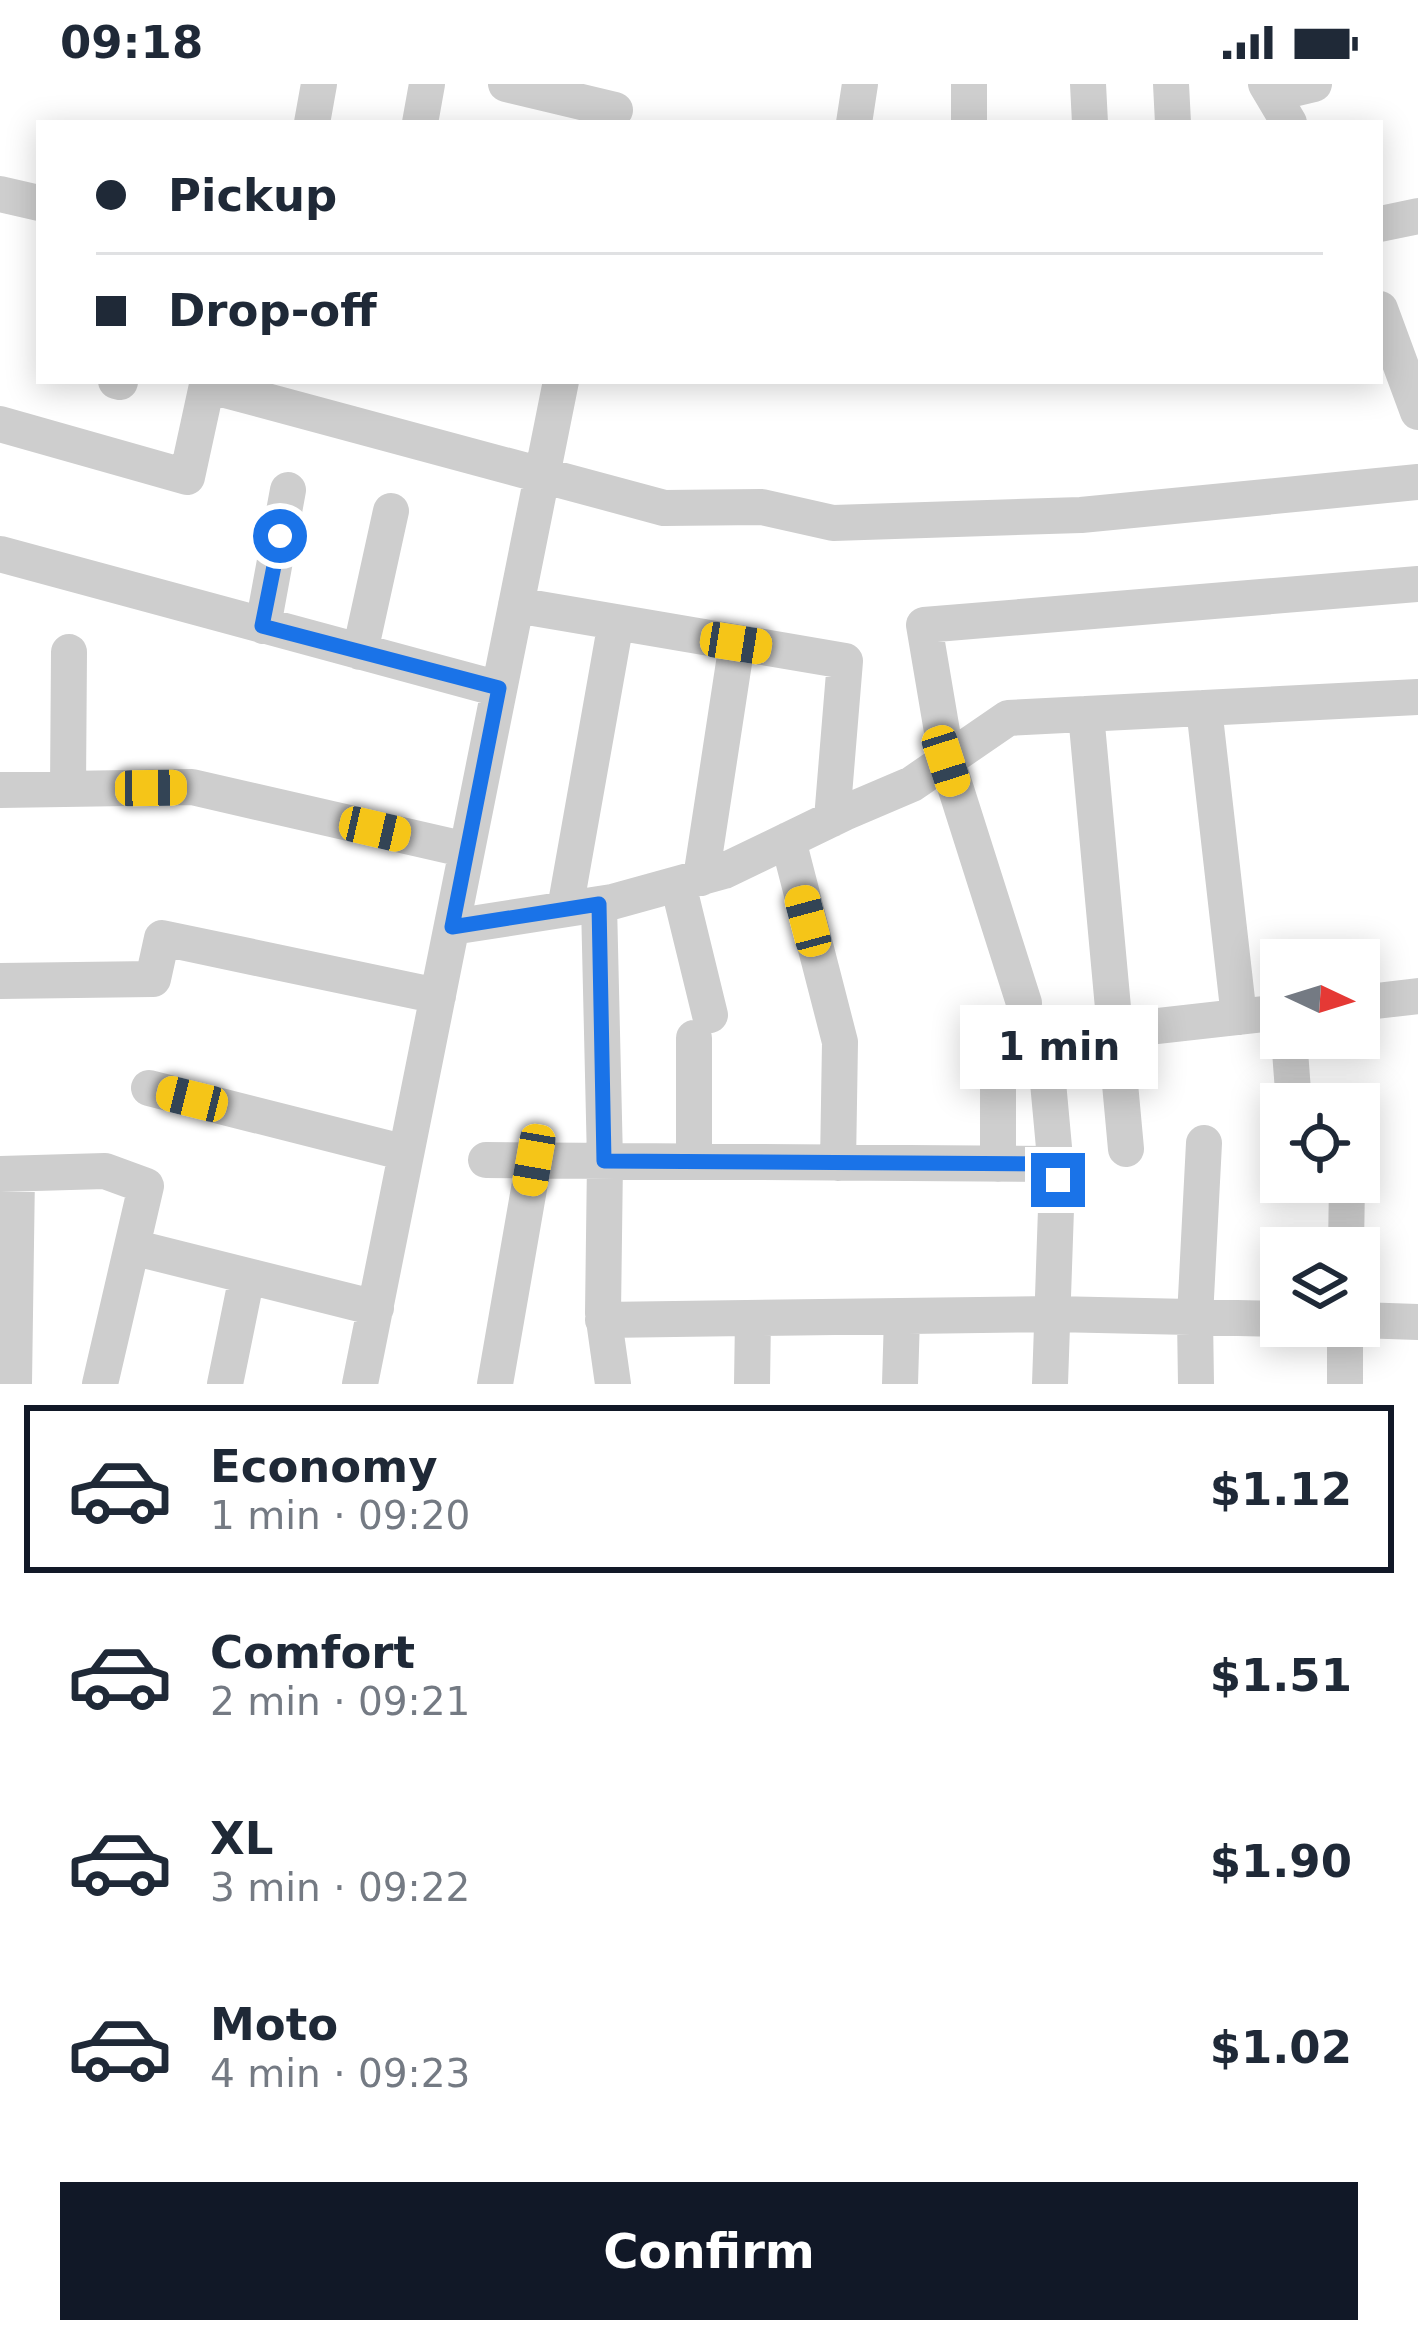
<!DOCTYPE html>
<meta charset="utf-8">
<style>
:root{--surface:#fff;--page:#f6f6f7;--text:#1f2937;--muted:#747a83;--line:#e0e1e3;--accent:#111827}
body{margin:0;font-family:"DejaVu Sans",sans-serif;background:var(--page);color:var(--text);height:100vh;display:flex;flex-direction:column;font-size:45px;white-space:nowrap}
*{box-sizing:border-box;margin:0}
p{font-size:39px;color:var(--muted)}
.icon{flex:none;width:66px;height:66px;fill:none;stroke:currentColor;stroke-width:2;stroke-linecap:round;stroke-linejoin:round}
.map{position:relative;height:1300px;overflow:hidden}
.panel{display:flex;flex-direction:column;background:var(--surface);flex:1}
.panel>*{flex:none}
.guide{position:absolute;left:36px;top:36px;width:1347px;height:264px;border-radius:0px;box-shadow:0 6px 30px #0003;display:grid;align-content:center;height:264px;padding:0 60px;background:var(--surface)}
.needle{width:78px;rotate:94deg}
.tools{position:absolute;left:1260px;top:855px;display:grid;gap:24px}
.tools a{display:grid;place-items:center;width:120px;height:120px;border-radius:0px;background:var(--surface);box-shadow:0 6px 30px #0003;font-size:60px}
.end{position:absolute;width:54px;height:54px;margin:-27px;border:15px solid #1a73e8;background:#fff;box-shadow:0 0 0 6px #fff}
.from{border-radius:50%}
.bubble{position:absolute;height:84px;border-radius:0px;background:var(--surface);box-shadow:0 6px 30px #0003;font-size:39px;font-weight:800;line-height:84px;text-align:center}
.car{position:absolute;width:36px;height:72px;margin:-36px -18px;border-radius:15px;box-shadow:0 0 9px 3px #0007;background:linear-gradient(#f5c518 24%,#345 0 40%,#f5c518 0 76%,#345 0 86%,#f5c518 0)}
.guide b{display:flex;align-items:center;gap:42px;height:114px;font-size:45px}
.guide b+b{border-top:3px solid var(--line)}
.guide i{width:30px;height:30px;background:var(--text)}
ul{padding:21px 0 0;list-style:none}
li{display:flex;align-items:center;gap:36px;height:168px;margin:0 24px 18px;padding:0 36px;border:6px solid transparent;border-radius:0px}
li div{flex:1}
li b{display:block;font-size:45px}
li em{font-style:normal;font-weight:800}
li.selected{border-color:var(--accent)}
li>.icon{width:108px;height:108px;stroke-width:1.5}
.primary-button{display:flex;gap:24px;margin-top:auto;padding:24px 60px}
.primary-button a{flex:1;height:138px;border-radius:0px;background:var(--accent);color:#fff;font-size:48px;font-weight:800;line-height:138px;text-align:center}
.status{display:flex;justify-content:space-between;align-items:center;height:84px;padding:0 60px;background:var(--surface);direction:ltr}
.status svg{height:33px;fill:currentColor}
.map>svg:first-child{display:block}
</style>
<div class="status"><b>09:18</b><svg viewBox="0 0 49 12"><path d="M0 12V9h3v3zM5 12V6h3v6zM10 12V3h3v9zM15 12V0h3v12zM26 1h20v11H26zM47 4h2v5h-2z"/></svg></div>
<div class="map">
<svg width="1418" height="1300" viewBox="0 0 1418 1300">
<rect width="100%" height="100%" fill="#fff"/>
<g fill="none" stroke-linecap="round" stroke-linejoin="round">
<path stroke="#cecece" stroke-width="36" d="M506,0L615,26
M1088,0L1090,39
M1171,0L1173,39
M1266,0L1289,39
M1272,10L1314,0
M312,39L319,0
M420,39L427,0
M854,39L860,0
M969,39V0
M0,110L39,119
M1380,140L1418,132
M1380,225L1418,328
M116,297L120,298
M0,340L187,393L207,301L664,424L762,423L833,439L1081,431L1418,398
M0,470L499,605
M516,521L845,577L832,735
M263,542L288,406
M360,568L391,427
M1204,624L1239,933
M1086,630L1126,1065
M68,705L69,568
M0,706L192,703L467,766
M788,756L840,958L838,1079
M701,794L737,559
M678,800L710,931
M599,820L605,1077L603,1229L613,1300
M565,825L616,538
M452,843L612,818L724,787L844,729L912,700L1008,634L1418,613
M0,897L153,895L162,854L438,912
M1024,919L947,677L924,541L1418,500
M1359,919L1418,912
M694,954V1077
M1289,954L1294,1020
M1044,955L1057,1096L1050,1300
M149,1004L406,1069
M486,1076L1056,1080
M998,1080V960L1281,928
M0,1090L105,1087L146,1102L100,1300
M132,1163L376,1224
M1346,1164L1347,1098
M603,1236L1052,1230L1281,1235
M1359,1236L1418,1238
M14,1300L17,1090
M225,1300L247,1192
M360,1300L561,297
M495,1300L534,1076
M752,1300L753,1234
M900,1300L902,1232
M1196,1300L1195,1233L1204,1059
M1345,1300V1242"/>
</g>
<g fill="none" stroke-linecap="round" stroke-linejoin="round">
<path stroke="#1a73e8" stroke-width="15" d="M280,452L262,542L499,604L452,843L599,820L604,1077L1056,1080L1058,1096"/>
</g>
</svg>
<div class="tools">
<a><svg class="needle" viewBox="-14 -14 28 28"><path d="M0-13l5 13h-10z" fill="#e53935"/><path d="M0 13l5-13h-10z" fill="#747a83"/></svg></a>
<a><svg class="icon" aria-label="locate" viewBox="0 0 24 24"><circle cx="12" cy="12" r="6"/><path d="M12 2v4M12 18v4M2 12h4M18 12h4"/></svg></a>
<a><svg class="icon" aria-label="layers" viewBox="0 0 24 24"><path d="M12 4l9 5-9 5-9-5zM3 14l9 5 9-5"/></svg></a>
</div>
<i class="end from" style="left:280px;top:452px"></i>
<i class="end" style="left:1058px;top:1096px"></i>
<div class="bubble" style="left:960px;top:921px;width:198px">1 min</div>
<i class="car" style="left:736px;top:559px;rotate:99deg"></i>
<i class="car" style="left:946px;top:677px;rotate:162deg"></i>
<i class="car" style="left:151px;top:704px;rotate:89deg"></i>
<i class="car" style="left:375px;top:745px;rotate:103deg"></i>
<i class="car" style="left:808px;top:837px;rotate:345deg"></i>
<i class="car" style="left:192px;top:1015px;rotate:284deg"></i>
<i class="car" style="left:534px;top:1076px;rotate:190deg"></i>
<div class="guide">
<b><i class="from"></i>Pickup</b>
<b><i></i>Drop-off</b>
</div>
</div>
<section class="panel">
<ul>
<li class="selected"><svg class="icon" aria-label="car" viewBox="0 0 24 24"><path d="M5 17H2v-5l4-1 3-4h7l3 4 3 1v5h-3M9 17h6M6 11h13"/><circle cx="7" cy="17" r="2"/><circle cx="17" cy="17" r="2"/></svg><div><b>Economy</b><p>1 min · 09:20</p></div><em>$1.12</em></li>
<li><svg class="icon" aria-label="car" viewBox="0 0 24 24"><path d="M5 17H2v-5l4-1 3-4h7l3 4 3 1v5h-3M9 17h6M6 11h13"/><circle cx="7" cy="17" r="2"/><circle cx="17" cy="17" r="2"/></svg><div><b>Comfort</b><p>2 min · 09:21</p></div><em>$1.51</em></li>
<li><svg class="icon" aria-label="car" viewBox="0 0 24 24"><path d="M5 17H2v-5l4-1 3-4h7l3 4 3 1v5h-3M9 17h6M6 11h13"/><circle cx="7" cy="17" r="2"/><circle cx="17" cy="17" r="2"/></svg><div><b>XL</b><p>3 min · 09:22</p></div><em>$1.90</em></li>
<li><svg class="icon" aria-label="car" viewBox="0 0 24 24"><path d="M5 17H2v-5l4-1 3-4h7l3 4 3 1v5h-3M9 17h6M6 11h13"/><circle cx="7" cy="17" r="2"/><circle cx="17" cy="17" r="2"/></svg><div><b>Moto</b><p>4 min · 09:23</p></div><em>$1.02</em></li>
</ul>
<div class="primary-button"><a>Confirm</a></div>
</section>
